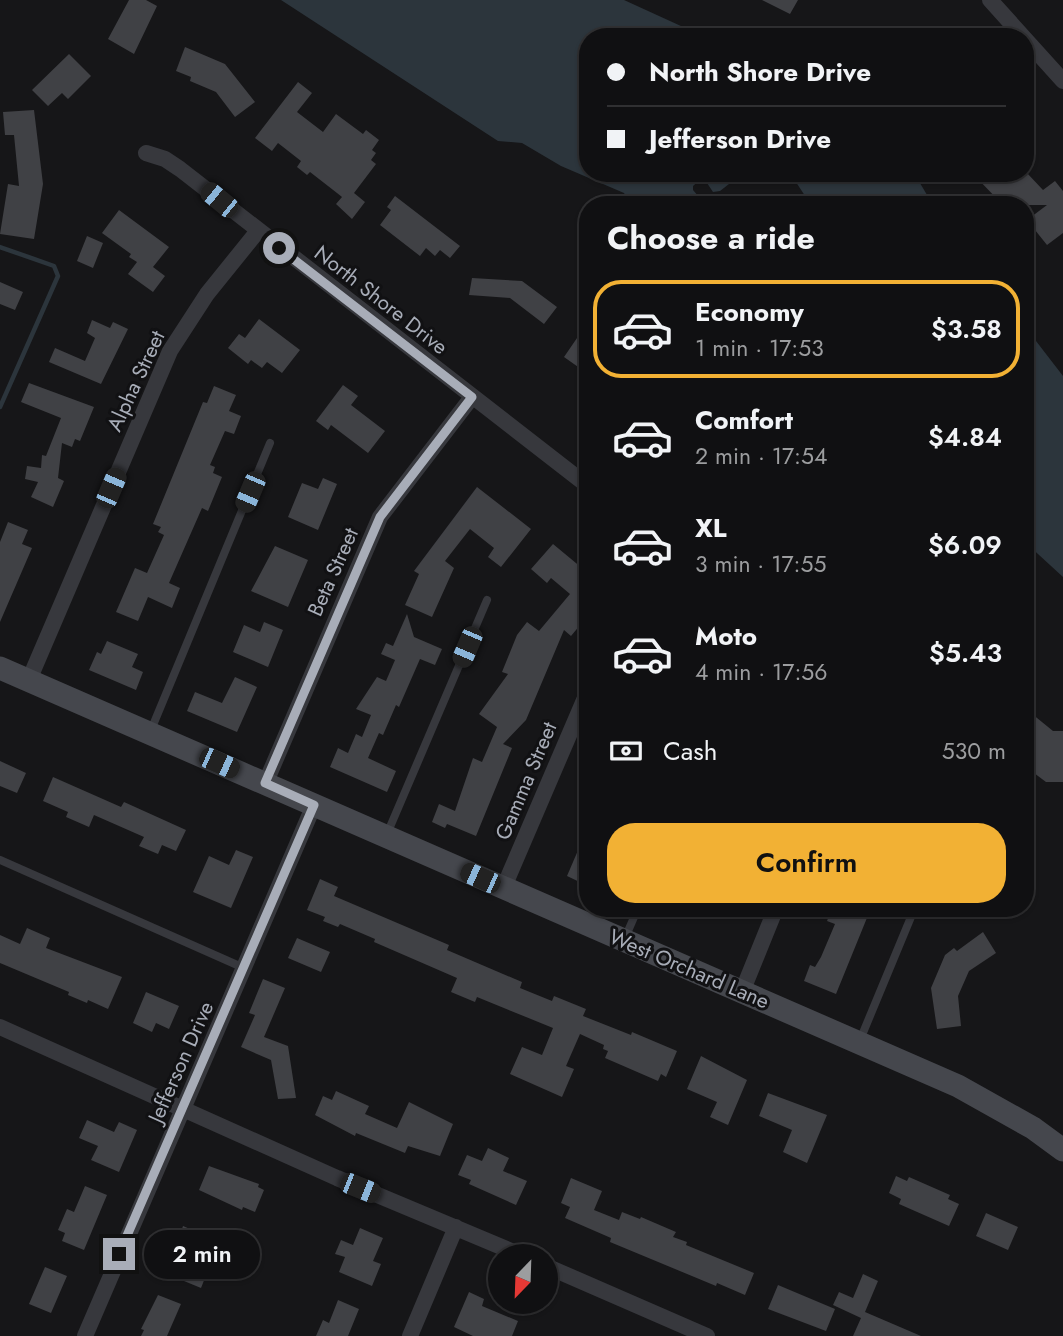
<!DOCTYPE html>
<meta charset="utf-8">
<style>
:root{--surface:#101012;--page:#1e1e20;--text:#f1f3f6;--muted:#9c9d9f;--line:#303032;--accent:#f2b134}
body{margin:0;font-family:Jost,sans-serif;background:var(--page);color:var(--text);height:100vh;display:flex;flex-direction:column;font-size:26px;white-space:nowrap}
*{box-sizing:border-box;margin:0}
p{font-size:23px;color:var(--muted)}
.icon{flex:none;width:38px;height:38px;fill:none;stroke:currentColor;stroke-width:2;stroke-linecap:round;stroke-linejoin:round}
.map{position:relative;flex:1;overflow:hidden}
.panel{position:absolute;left:579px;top:196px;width:455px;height:721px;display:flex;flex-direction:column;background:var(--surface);border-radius:28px;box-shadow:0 2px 5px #0004,0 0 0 2px var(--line)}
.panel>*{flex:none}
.banner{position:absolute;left:579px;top:28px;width:455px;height:154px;border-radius:28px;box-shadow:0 2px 5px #0004,0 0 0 2px var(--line);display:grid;align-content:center;height:154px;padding:0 28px;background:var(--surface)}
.needle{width:46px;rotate:203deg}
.controls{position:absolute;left:488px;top:1244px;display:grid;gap:14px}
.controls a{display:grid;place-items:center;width:70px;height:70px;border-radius:50%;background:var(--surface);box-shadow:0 2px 5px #0004,0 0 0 2px var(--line);font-size:35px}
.end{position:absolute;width:32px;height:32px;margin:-16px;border:9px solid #a8adb8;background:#111;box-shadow:0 0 0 4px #111}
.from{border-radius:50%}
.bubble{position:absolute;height:49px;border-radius:24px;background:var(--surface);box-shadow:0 2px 5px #0004,0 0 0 2px var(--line);font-size:23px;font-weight:600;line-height:49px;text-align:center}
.car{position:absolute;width:21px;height:42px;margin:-21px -10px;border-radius:9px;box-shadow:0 0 5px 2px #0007;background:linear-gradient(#222 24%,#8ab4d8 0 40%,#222 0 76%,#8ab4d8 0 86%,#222 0)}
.banner b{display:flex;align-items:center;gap:24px;height:66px;font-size:26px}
.banner b+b{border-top:2px solid var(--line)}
.banner i{width:18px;height:18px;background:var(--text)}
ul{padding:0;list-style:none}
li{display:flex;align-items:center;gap:21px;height:98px;margin:0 14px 10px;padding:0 14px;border:4px solid transparent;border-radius:28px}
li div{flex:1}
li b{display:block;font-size:26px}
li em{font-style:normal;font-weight:600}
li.on{border-color:var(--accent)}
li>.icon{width:63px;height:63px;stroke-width:1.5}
h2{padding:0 28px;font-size:32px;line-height:84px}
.pay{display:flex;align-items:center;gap:18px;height:77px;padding:0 28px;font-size:26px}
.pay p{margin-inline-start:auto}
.action{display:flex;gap:14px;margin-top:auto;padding:14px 28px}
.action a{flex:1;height:80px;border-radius:28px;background:var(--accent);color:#111;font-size:28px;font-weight:600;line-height:80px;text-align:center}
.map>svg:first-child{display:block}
</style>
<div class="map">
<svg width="1063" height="1336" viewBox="0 0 1063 1336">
<rect width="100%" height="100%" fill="#161618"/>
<path fill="#2c353c" d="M281,0H624L705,37H588V173H722L729,184L720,191L713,192L703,177L693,186V190L706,205H631L624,193L561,166L522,143L498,141Z
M790,173H914L933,205H811Z
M1026,328L1063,376V577L1026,543Z"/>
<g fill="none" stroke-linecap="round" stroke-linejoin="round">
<path stroke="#2c353c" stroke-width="4.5" d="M0,247L54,266L58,276L0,407"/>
</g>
<path fill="#404145" d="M129,0H146L157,6L134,54L108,39Z
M762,0H798L790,14Z
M185,47L225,64L255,102L235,117L216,92L190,81L191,77L176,71Z
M69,54L91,76L68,99L62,93L48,106L32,90Z
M298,82L312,93L297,112L323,132L336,114L363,134L366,130L379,140L372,150L376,153L371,160L376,164L354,193L365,202L352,219L336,204L342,197L337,193L310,172L307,175L297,167L301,161L278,143L272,151L255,138Z
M34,110L43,184L34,239L0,234L8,184L19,186L14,135H5L3,112Z
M972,173H1027L1043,190L1055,181L1063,191V233L1047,245L1027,220L1047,205H1003Z
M395,196L460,246L450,258L440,250L435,256L426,248L420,256L380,225L391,210L387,207Z
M119,210L169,247L153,267L165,276L153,292L128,274L137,262L129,257L131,254L102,233Z
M87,236L103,243L93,268L77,261Z
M472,278L522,281L557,307L544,324L510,298L469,295Z
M0,282L23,292L15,310L0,304Z
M259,319L300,350L282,373L267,362L262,368L251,360L248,364L228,348L239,334L245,338Z
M92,320L110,328L113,322L128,329L101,384L49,362L55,348L85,361L95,338L87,333Z
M588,322V368L581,369L564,357Z
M29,383L94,407L80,441L75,439L72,447L62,443L58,478L64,481L53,507L31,497L38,482L25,479L27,466L41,468L42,455L46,456L61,418L21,402Z
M343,385L358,396L351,405L385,431L368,453L331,425L328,430L316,421Z
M214,386L236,395L229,411L241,416L234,434L225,431L210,465L215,467L213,473L222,477L208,511L202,508L169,583L180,588L172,608L148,597L138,621L116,612L135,568L147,573L164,535L158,532L161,527L153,524L203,402L207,403Z
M323,478L337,484L318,530L288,517L302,483L318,489Z
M477,487L531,529L501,567L488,557L494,548L470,529L445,561L454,568L432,617L405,605L419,574L414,571Z
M8,522L28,530L22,544L32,548L0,622V542Z
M553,544L588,573V608L582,615L586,618L571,636L564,630L526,720L503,744L512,748L476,836L447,824L445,828L432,822L439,804L455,811L473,758L482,762L497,727L479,714L508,674L502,672L517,635L527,622L539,631L570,594L551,578L547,583L531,569Z
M275,546L308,560L288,607L251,591Z
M407,614L414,637L442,649L435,665L420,659L399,707L396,705L383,735L379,733L368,758L396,771L387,792L330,767L338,748L348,753L356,734L362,737L371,715L356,709L377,677L386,681L395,660L381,654L386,643L393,646Z
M264,622L283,630L268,667L233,652L244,625L260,632Z
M107,641L138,654L132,667L143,672L136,690L89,670L97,652L101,654Z
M235,677L257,687L237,732L187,711L195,692L222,703Z
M1026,709L1053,731H1063V782H1046L1026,767Z
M0,761L26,773L17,793L0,786Z
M53,777L121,807L124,802L186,830L176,851L162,845L158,854L139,846L144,837L94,815L89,827L66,817L68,812L43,801Z
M588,827V886L567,876Z
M236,850L253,857L231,908L193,892L209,856L229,865Z
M320,879L338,887L334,896L449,945L447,950L522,982L520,988L552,1001L554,996L586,1009L583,1016L631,1035L632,1032L677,1051L666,1077L661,1074L658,1081L605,1058L608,1051L603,1049L604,1045L580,1034L566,1066L574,1069L562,1097L510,1074L522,1047L542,1055L553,1028L477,997L475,1002L451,992L457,978L374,942L375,939L340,924L338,927L323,921L325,917L307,910Z
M832,908H871L836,994L804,981L810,965L815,967L821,957L835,924L827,921Z
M27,928L50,938L46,948L122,977L108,1009L88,1000L87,1003L68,995L69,992L0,963V935L20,944Z
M983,932L996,953L969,971L958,996L961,1026L937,1029L931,988L945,955L954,948L957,951Z
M297,938L330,952L321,972L288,958Z
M263,979L285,988L264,1037L288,1046L296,1098L278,1099L271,1060L241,1047L255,1015L249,1013Z
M146,992L179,1006L169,1029L156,1023L152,1032L133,1023Z
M701,1056L747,1080L728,1125L710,1117L717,1102L687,1089Z
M336,1091L369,1106L365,1114L397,1128L409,1102L453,1124L440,1156L408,1146L405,1153L356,1133L355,1136L315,1115L323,1096L332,1100Z
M768,1093L827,1115L807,1163L783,1152L792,1130L759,1116Z
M87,1120L114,1132L119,1122L137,1130L119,1172L91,1160L98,1146L79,1138Z
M488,1148L509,1158L503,1171L527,1181L516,1205L469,1184L471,1180L458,1175L467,1155L482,1161Z
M209,1166L259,1184L258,1187L264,1190L255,1212L243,1207L242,1210L199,1190Z
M896,1176L907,1181L909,1177L950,1195L948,1199L959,1204L949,1226L899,1204L901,1199L889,1193Z
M571,1178L602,1191L594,1210L619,1220L622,1212L640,1219L641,1217L676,1232L673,1237L687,1242L686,1245L754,1273L745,1295L717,1283L716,1286L610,1242L611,1238L565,1218L570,1207L561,1203Z
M85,1186L107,1195L84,1250L62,1241L65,1233L58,1230L67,1209L74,1212Z
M986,1213L1018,1227L1008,1250L976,1236Z
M183,1226L213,1239L207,1255L213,1258L201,1288L167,1274Z
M360,1228L383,1238L373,1261L381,1264L372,1286L339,1272L345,1257L335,1254L341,1240L353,1245Z
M45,1267L67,1276L51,1313L29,1304Z
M863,1274L878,1281L865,1312L921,1336H853L861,1318L833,1305L839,1292L853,1298Z
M778,1285L835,1309L826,1331L768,1309Z
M469,1292L484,1299L482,1306L518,1321L512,1336H473L454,1327Z
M158,1295L181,1304L167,1336H141L144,1330L141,1329Z
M338,1300L359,1309L348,1336H316L323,1320L329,1323Z"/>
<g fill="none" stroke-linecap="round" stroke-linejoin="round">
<path stroke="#37383d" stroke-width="8" d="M151,730L270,443
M387,834L487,600
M0,860L244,968
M625,938L638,908
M860,1040L911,917"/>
<path stroke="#37383d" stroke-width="16" d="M990,0L1063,81
M146,153L165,159L180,169L588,486
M29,680L170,351L207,294L257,232
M265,784L380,517L472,397
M503,889L588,691
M742,992L776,908
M0,1027L337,1178L523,1256
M546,1266L707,1336
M85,1336L314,805
M410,1336L456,1227"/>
<path stroke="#45474d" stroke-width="23" d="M0,668L958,1086L1033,1128L1063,1150"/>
</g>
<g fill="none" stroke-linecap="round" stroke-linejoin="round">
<path stroke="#a8adb8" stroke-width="9" d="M119,1254L314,805L265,783L380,517L472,397L279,248"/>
</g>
<g text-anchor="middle" stroke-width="6" stroke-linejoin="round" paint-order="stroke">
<g font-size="21" fill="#a8adb8" stroke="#111113">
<text transform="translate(381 300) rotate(38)" y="7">North Shore Drive</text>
<text transform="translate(136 381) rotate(-65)" y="7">Alpha Street</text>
<text transform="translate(333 572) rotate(-66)" y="7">Beta Street</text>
<text transform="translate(526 781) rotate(-67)" y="7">Gamma Street</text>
<text transform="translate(689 969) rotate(23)" y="7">West Orchard Lane</text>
<text transform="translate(181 1062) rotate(-66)" y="7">Jefferson Drive</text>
</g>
</g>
</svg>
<div class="controls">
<a><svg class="needle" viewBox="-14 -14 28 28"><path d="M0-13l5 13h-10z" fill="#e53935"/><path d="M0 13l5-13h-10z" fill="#9c9d9f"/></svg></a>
</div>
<i class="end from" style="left:279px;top:248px"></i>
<i class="end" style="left:119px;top:1254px"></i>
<div class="bubble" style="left:144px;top:1230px;width:116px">2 min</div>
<i class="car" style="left:219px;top:200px;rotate:309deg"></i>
<i class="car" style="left:111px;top:488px;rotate:23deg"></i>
<i class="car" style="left:250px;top:492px;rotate:203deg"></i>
<i class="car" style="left:467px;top:647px;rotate:203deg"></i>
<i class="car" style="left:219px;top:763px;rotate:114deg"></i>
<i class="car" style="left:480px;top:878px;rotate:294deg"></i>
<i class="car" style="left:360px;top:1188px;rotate:112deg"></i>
<div class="banner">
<b><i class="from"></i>North Shore Drive</b>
<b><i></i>Jefferson Drive</b>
</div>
<section class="panel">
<h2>Choose a ride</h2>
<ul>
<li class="on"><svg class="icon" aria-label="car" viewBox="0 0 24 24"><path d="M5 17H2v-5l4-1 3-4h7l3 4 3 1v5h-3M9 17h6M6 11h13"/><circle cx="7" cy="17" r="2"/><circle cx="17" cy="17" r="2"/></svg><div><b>Economy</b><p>1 min · 17:53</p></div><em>$3.58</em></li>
<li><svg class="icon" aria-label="car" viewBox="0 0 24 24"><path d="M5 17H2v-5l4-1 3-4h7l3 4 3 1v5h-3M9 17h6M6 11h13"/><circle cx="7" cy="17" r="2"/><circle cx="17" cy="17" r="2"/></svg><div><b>Comfort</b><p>2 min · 17:54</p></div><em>$4.84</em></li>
<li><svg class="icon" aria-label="car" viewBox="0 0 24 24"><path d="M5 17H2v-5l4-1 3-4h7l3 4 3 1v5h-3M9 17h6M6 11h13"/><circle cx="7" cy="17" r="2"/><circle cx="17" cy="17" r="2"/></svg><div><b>XL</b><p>3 min · 17:55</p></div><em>$6.09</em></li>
<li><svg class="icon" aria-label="car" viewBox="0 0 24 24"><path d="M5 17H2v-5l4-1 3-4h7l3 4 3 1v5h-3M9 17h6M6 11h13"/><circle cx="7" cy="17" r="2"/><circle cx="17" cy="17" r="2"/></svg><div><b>Moto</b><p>4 min · 17:56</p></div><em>$5.43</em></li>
</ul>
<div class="pay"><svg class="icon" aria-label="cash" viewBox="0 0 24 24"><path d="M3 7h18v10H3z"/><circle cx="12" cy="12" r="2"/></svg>Cash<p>530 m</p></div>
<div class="action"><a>Confirm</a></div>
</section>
</div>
